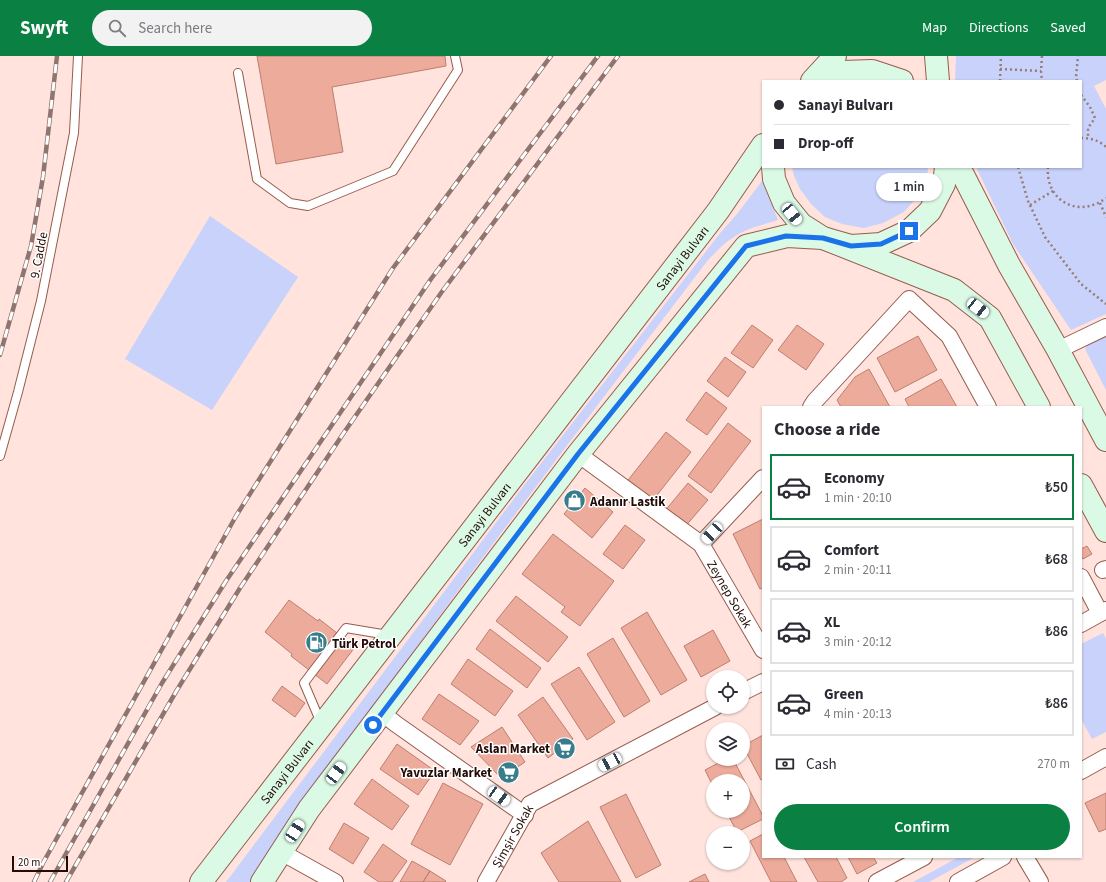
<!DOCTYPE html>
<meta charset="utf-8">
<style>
:root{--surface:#fff;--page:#f2f2f3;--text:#2b2b33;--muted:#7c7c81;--line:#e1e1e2;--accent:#0b8043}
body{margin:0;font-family:"Source Sans 3",sans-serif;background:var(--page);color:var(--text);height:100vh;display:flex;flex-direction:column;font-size:15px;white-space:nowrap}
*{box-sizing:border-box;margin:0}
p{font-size:13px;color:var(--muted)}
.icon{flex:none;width:22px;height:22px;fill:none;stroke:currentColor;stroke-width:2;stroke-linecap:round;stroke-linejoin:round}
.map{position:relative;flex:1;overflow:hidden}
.side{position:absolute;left:762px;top:350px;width:320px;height:452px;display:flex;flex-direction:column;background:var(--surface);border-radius:0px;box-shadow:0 1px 3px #0004}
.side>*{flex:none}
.hud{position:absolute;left:762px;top:24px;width:320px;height:88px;border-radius:0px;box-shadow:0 1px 3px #0004;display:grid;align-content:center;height:88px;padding:0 12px;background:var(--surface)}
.tools{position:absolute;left:706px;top:614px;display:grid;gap:8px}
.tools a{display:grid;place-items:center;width:44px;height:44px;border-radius:50%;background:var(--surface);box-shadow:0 1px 3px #0004;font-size:20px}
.scale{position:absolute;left:12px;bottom:10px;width:56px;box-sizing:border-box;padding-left:4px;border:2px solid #230c07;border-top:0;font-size:11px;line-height:14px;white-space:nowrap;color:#230c07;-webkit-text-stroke:3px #fff;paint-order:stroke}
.end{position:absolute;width:18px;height:18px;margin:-9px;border:5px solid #1a73e8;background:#fff;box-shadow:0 0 0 2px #fff}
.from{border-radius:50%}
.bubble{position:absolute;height:28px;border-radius:14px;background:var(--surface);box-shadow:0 1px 3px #0004;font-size:13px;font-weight:600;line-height:28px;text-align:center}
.car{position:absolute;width:12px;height:24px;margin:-12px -6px;border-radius:5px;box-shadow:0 0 3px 1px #0007;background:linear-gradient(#fff 24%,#345 0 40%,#fff 0 76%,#345 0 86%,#fff 0)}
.hud b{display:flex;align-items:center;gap:14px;height:38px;font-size:15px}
.hud b+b{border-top:1px solid var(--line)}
.hud i{width:10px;height:10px;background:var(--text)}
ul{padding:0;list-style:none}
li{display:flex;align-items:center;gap:12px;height:66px;margin:0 8px 6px;padding:0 4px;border:2px solid var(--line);border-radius:0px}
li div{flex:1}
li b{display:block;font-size:15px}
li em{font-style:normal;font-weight:600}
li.selected{border-color:var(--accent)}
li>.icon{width:36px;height:36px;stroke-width:1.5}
h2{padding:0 12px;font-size:18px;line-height:48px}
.pay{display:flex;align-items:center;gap:10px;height:44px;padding:0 12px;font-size:15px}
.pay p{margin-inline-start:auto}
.primary-button{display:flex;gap:8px;margin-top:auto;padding:8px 12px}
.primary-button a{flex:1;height:46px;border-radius:24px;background:var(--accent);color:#fff;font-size:16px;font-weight:600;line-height:46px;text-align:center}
header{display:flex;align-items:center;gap:24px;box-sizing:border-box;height:56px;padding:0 20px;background:var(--accent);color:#fff}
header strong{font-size:19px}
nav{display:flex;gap:22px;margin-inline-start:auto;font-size:14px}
.search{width:280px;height:36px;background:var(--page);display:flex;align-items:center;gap:10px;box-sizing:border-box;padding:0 14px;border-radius:22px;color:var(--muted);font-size:15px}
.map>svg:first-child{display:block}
</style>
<header>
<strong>Swyft</strong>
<div class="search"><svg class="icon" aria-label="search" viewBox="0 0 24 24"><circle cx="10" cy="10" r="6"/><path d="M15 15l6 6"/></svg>Search here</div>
<nav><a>Map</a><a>Directions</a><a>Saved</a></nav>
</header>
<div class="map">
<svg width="1106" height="826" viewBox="0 0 1106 826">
<rect width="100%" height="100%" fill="#ffe3dc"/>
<path fill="#c8d2fb" d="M956,0H1106V24L1094,30L1106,53V258L1071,274L1013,188L976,111H1081V25H955Z
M792,111H928L927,123L920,138L904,156L883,167L864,172L842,168L825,161L811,148L800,133L794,120Z
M762,125L778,164C763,169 747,172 734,181C724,187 716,196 708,204C552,409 395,614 250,826H226L525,428L721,176L737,158Z
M210,160L298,221L212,354L125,303Z
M1106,278V334L1085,293L1090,285Z
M1103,577L1106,583V676L1092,683L1081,663V588Z
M959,801H975L929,826H913Z"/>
<path fill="#ecab9b" stroke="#bc7f70" d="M257,0H445L446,10L332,31L343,96L276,108Z
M752,269L773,284L753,312L731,297Z
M797,269L824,288L806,314L778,294Z
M918,280L937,314L895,336L877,302Z
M725,301L746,316L728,341L707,325Z
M869,313L890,351H841L837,344L855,321Z
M941,323L957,351H909L905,343Z
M706,336L727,352L707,379L686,364Z
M728,367L751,385L711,437L688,420Z
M666,376L691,396L650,448L625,428Z
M688,427L708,444L684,472L664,456Z
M585,432L613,456L592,482L564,458Z
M763,463V532L760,533L733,478Z
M625,469L645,484L623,513L603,498Z
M553,478L614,525L580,570L561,556L565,551L522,518Z
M1087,490L1092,498L1083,503L1081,500V493Z
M516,540L568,581L548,606L496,565Z
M289,544L318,565L319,563L355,591L327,628L291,600L292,598L265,576Z
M647,556L687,624L661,639L621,572Z
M490,573L541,612L527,632L476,593Z
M713,574L730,605L701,621L684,590Z
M613,582L650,645L624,661L587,598Z
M468,603L513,635L495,660L451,628Z
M579,611L615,666L587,684L551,628Z
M282,630L305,647L295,661L272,644Z
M439,638L479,665L460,689L422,663Z
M543,641L573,683L548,702L518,659Z
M502,671L525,706L501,722L471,691Z
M763,679V723L761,724L743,690Z
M397,688L435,715L418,739L380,713Z
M726,703H733L763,760V763L737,776L726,755H743V725H713V730L705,714Z
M372,723L409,750L392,774L354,748Z
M443,727L483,748L450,809L411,788Z
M1106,737V773L1099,776L1085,747Z
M626,738L661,809L636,822L600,751Z
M588,765L621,826H559L541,797Z
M344,767L369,782L353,808L329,793Z
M763,778V801H784L797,826H771L750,785Z
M383,788L407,805L392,826H379L364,816Z
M804,801H836L847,822L841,826H818Z
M848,801H873L877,807L857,818Z
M412,805L430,815L423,826H400Z
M430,815L446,825L445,826H423Z
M705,818L709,826H689Z"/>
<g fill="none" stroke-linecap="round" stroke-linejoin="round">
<defs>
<path id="lane" d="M238,17L257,123L290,147L308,150L393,115L458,14L455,0
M0,400L18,336L41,245L74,77L78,0
M321,667L304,627L346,572L388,579"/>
<g id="street">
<path d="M1058,294L1106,271"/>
<path d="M811,351L815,345L909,243L949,280L988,351"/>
<path id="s1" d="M578,398L701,488L763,594"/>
<path d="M701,488L763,422"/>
<path d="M1103,514L1106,513"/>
<path d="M1081,521L1100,557"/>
<path d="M1081,568L1106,554"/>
<path d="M743,636L763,626"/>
<path d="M382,657L396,668L525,759"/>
<path d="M1081,715L1106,701"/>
<path d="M281,796L335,826"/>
<path d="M1025,801L1040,826"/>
<path id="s2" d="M486,826L530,748L715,651"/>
<path d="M877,826L924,801"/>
<path d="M958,826L1003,801"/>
</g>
<g id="secondary">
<path d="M936,0L938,25"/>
<path d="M812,25L835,0"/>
<path d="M820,25L842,16L872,15L902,25"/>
<path d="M773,111L774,123L784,147L801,168L823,182L851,190L881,188L909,175L930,155L944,128L946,111"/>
<path d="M959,111L1009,209L1058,294L1106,384"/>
<path d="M1081,429L1106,475"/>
<path id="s3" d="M201,826L718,155L763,89"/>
<path d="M262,826L309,753L578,398L746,190L787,180L823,182L954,234L990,262L1039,351"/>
</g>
</defs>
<use href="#lane" stroke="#965c4e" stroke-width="10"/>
<use href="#street" stroke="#965c4e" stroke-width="18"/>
<use href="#secondary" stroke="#965c4e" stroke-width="24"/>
<path stroke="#967d77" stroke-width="2.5" stroke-dasharray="2 3" stroke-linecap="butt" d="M1042,0L1041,15L1042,25
M1000,13L1041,15
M1000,25L1001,0
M1077,25L1076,21L1078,0
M1081,39L1090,51L1095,62L1088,72V82
M1081,82C1090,82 1099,84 1106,91
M1018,111L1028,145L1045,181L1081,228L1106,248
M1048,111C1045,145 1079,163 1106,142
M1100,147L1106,161
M1030,149L1053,135"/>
<use href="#lane" stroke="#fff" stroke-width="8"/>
<use href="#street" stroke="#fff" stroke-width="16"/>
<use href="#secondary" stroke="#dbfae6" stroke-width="22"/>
<defs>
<path id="rail" d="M0,299L31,190L43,121L57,0
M34,826L43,807L236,460L393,212L551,0
M50,826L162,627L226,525L431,223L598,0
M66,826L177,634L240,532L343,378L441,237L618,0"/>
</defs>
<use href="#rail" stroke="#8f756f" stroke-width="4.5"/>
<use href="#rail" stroke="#fff" stroke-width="3" stroke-dasharray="9" stroke-linecap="butt"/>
</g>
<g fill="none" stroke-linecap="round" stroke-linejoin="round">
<path stroke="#1a73e8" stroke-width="5" d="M373,669L578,398L746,190L786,180L823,182L851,190L881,188L909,175"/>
</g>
<defs>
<symbol id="shop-disc" viewBox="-11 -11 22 22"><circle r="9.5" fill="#397d8c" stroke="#fff"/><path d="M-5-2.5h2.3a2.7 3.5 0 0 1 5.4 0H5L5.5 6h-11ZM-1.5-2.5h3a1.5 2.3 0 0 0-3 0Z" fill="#fff"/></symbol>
<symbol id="fuel-disc" viewBox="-11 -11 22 22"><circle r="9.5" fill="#397d8c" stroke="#fff"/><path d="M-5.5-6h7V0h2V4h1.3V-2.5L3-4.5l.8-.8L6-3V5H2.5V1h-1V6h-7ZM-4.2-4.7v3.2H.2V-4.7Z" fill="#fff"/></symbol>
<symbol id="supermarket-disc" viewBox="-11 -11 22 22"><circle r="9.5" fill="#397d8c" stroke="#fff"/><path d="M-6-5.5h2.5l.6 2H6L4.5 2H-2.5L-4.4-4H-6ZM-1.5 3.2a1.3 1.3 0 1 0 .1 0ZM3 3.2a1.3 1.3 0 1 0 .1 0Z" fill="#fff"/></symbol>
</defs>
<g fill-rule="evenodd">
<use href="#shop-disc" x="562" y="432" width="25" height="25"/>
<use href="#fuel-disc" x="304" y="574" width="25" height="25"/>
<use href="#supermarket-disc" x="552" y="680" width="25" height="25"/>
<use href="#supermarket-disc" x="496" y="704" width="25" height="25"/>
</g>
<g text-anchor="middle" stroke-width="3" stroke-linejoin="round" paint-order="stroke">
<g font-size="13" fill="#230c07" stroke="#fff">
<text transform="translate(38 199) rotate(-79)" y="5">9. Cadde</text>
<text dy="5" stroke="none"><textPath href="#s3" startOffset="788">Sanayi Bulvarı</textPath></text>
<text dy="5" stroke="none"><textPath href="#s3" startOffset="464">Sanayi Bulvarı</textPath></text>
<text dy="5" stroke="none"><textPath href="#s1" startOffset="210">Zeynep Sokak</textPath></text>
<text dy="5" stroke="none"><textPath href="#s3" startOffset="140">Sanayi Bulvarı</textPath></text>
<text dy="5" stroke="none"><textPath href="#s2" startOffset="53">Şimşir Sokak</textPath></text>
</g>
<g font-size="13" font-weight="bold" fill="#230c07" stroke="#fff" text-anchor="start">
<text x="590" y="450">Adanır Lastik</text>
<text x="332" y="592">Türk Petrol</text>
<text x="550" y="697" text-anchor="end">Aslan Market</text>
<text x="492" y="721" text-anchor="end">Yavuzlar Market</text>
</g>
</g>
</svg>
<div class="tools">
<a><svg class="icon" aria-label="locate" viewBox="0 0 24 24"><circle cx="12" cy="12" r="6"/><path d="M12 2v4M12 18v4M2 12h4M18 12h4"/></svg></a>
<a><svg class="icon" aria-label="layers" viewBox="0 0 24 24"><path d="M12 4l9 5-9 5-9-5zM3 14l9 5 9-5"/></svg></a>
<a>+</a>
<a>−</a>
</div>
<div class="scale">20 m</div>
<i class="end from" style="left:373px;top:669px"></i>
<i class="end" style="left:909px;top:175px"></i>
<div class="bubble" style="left:876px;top:117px;width:66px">1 min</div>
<i class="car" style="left:792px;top:158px;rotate:141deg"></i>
<i class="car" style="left:978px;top:252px;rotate:128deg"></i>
<i class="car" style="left:712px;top:477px;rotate:223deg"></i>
<i class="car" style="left:610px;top:706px;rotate:242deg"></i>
<i class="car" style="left:336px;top:717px;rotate:37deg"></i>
<i class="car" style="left:499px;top:740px;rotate:125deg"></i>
<i class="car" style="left:295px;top:775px;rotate:33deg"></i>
<div class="hud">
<b><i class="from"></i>Sanayi Bulvarı</b>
<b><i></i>Drop-off</b>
</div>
<section class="side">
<h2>Choose a ride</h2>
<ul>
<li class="selected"><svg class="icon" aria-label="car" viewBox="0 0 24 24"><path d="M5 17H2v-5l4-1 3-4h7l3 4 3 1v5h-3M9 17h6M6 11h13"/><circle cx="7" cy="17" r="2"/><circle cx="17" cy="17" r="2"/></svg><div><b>Economy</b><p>1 min · 20:10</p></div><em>₺50</em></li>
<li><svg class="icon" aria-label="car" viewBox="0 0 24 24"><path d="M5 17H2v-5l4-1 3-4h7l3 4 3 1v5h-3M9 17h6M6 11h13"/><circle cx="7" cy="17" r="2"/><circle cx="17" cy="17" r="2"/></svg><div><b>Comfort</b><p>2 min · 20:11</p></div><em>₺68</em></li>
<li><svg class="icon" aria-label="car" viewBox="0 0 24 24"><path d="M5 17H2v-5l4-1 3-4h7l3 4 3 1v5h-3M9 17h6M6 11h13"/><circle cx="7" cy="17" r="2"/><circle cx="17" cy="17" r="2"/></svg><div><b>XL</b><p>3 min · 20:12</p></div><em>₺86</em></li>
<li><svg class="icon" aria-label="car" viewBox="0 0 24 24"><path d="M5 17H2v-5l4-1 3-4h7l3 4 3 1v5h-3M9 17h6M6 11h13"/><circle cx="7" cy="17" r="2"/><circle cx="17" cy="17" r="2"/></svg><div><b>Green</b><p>4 min · 20:13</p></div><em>₺86</em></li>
</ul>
<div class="pay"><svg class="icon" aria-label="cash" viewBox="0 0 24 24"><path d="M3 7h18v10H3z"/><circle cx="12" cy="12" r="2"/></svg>Cash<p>270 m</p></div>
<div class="primary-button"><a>Confirm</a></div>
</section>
</div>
